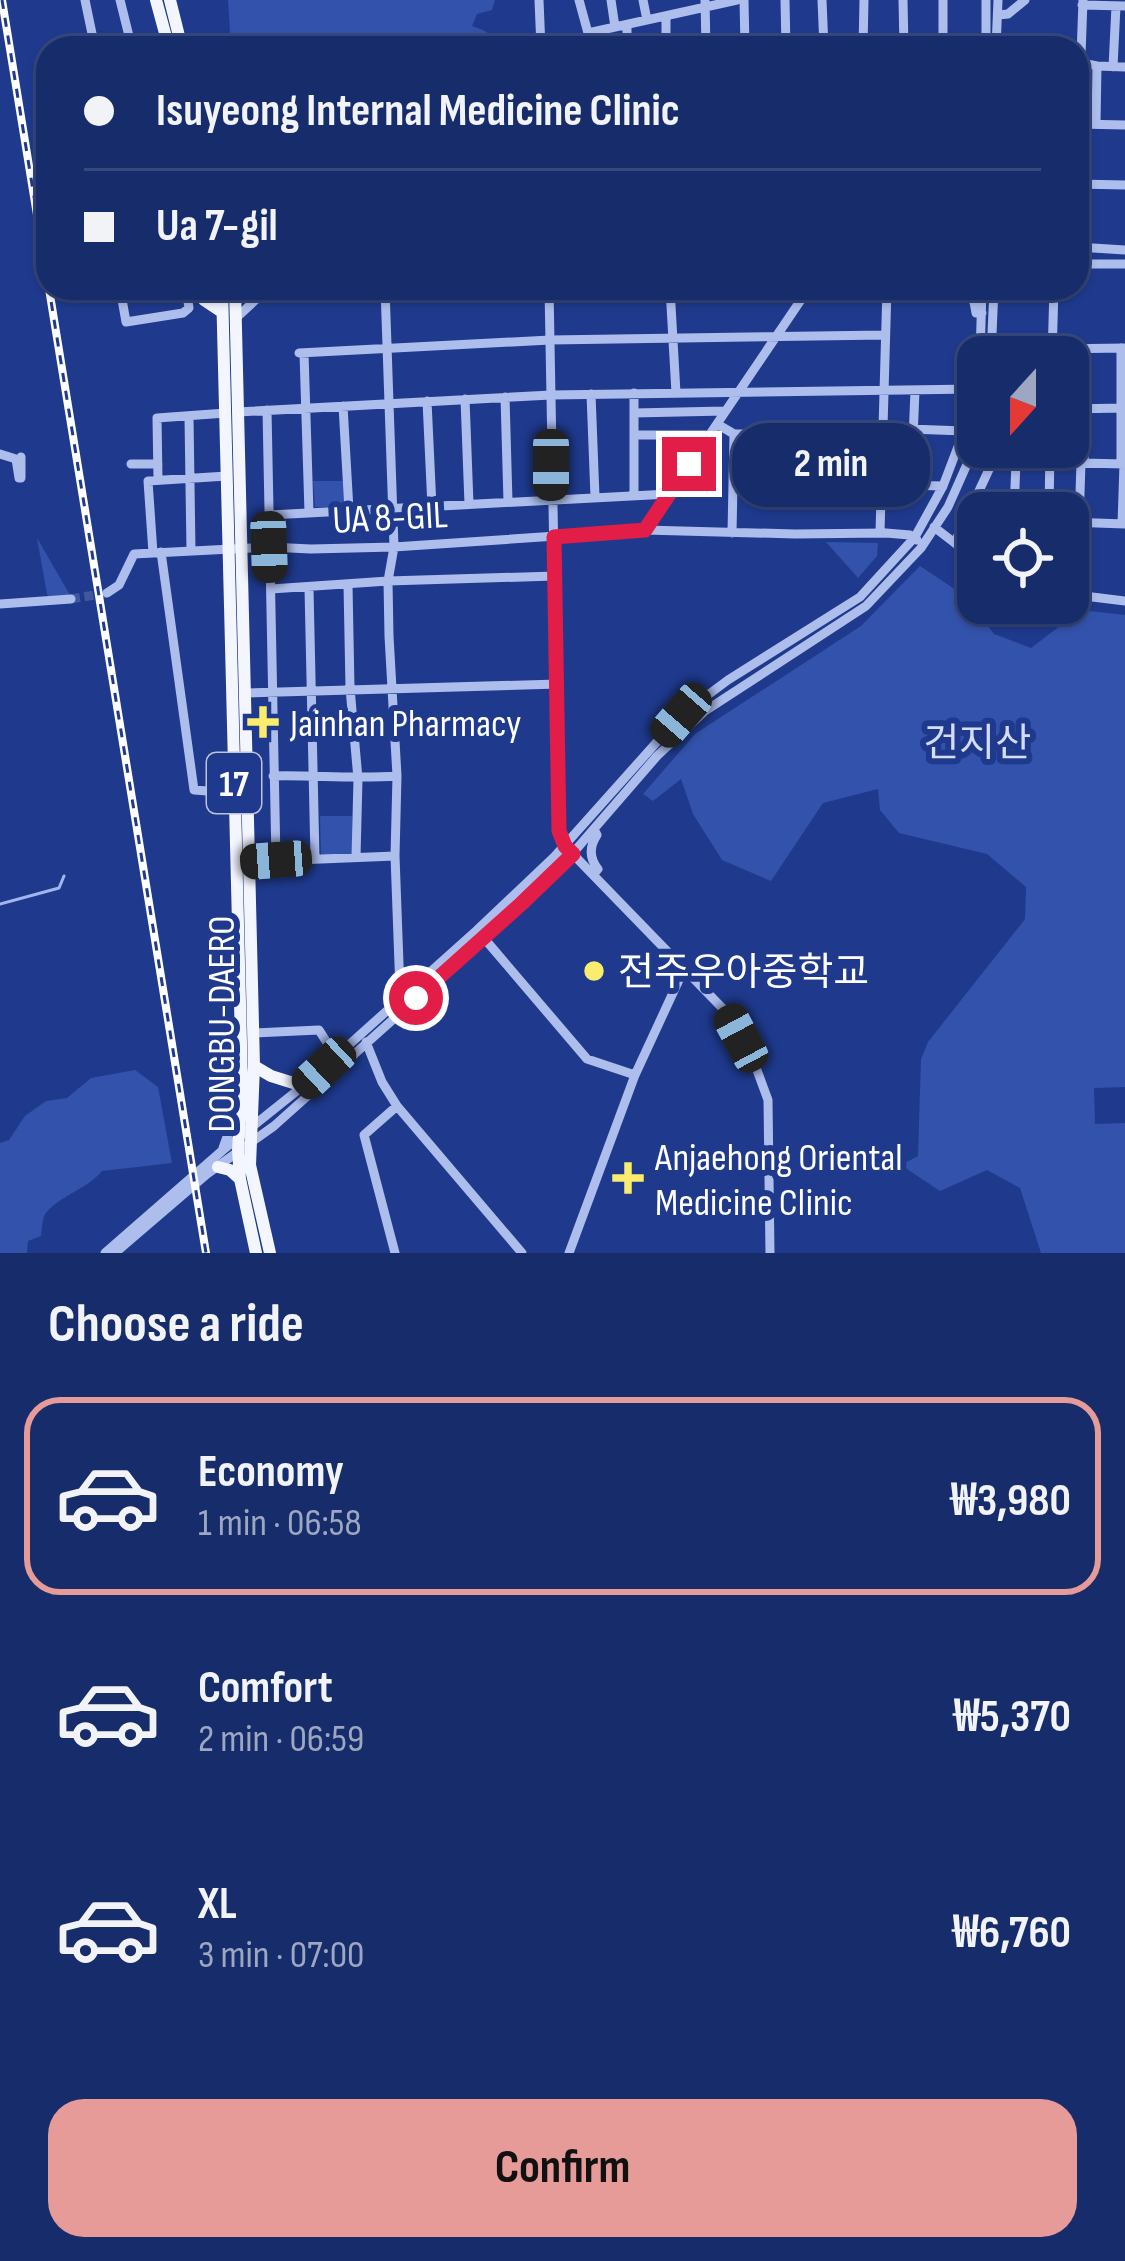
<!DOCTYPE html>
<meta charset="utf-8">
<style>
:root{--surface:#172c6a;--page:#203470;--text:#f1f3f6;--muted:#9ea7c1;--line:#36487e;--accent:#e69b98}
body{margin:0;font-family:"Sofia Sans Condensed","Noto Sans KR",sans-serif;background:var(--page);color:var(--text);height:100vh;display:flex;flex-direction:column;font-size:45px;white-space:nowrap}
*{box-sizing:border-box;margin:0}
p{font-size:39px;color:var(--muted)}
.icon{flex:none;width:66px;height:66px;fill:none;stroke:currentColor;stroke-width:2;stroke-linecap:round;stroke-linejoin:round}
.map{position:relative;height:1253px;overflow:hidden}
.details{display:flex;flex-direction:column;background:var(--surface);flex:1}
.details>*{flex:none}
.banner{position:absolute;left:36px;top:36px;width:1053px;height:264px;border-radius:36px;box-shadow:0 3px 9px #0004,0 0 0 3px var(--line);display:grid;align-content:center;height:264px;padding:0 48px;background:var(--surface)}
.needle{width:78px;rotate:201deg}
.fabs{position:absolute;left:957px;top:336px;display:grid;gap:24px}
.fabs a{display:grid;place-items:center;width:132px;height:132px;border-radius:24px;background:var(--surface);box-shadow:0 3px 9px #0004,0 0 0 3px var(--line);font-size:60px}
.end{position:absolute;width:54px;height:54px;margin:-27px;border:15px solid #e11d48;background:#fff;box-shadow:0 0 0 6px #fff}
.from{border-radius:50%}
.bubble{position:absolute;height:84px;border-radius:36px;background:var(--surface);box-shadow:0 3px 9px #0004,0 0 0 3px var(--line);font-size:39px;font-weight:700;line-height:84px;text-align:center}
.car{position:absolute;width:36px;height:72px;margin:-36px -18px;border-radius:15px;box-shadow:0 0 9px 3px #0007;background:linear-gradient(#222 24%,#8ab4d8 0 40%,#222 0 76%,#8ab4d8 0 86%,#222 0)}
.banner b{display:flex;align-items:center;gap:42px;height:114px;font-size:45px}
.banner b+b{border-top:3px solid var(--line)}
.banner i{width:30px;height:30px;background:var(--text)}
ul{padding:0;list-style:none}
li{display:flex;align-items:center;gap:36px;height:198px;margin:0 24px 18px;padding:0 24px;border:6px solid transparent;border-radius:36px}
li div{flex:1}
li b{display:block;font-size:45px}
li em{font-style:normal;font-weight:700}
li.selected{border-color:var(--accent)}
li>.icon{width:108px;height:108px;stroke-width:1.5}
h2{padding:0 48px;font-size:54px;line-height:144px}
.action{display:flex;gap:24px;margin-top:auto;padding:24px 48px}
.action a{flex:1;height:138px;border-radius:36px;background:var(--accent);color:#111;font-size:48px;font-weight:700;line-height:138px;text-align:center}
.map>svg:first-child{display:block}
</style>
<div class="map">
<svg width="1125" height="1253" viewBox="0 0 1125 1253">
<rect width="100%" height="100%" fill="#1f3a8d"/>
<path fill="#3352ab" d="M228,0H495L492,10L477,14L472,26L485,31L507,48H231Z
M313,481H345L346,507H315Z
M37,538L70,595L49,597L47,594Z
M826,542L878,543L877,556L858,578Z
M920,566L965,596L994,634L1031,648L1081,610L1125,615V1087L1094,1088L1095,1124L1125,1123V1253H1041L1020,1188L987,1170L940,1191L901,1165L918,1156L921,1059L928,1042L1025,919L1026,887L987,854L899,833L880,810L878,789L823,803L771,881L722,860L693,814L681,779L653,801L643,794L695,734L861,626Z
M320,816H352L353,855L321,856Z
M135,1070L158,1087L172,1163L102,1171C87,1190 55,1197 44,1216C43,1218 41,1234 41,1236L28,1241L27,1253H0V1143L9,1140L25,1116L46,1101L67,1098L91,1078Z"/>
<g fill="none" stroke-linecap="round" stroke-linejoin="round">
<path stroke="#a1b5ee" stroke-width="3" d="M0,904L59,888L64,876"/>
<path stroke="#41589e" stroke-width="9" stroke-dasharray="9 4.5" stroke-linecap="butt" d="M71,599L107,593"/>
<path stroke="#adbdec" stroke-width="9" d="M85,0L95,48
M120,0L132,48
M539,0L541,48
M579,0L588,33L589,48
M611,0L615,27
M643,0L647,20
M705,0L706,48
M744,0L745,48
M785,0L786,48
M822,0L824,48
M903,0L904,48
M943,0V48
M1082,5L1125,6
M998,15L1008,14L1025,0
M666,16V48
M627,25V48
M588,33L737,0
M863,48L864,0
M986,48V0
M996,48L998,0
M1077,62L1097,66L1125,67
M1113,67L1116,6
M1078,124L1125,125
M1096,124L1097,66
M1077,166L1083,0
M1077,184L1125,185
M1077,247L1125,250
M1077,264H1125
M120,288L126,322L183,313L189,308L186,288
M385,288L394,547L388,581L389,636L397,776L395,856L400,991L404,996
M414,288H471
M549,288L559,831L565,846L729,1015L754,1062L768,1100L770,1253
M670,288L676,393
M963,288L974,302L976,313H982
M187,298L199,293H296L369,288
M235,319L263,293
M1121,348V463
M1053,349L1125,348
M299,353L550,340L885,335
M304,353L309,512
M980,357L982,288
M991,357L994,288
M1052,357L1054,288
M591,394L595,497
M505,397L508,502
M465,399L469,504
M427,401L432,507
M343,406L349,510
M1068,409L1125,408
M267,410L276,860
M238,412L551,395L974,389
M634,413L725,411
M189,417L191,551
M717,424L734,434L732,533
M882,428L964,431
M734,434H882
M634,435H709
M0,454L16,459L19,478H21V457
M969,457L993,461L1125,464
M1084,463L1086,349
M131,464H158
M158,479L157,418L226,413
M733,481L943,486
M911,486L915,391
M634,495V393
M1000,513L1002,507L1014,509
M1014,513L1016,461
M1049,513L1050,447
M270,515L669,494
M1068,522L1125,524
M1079,523L1081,463
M1122,524L1124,464
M934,527L978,561
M645,530L809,288
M880,532L887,288
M955,542L993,461
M161,552L194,790L235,793
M153,553L148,481L227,476
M348,585L350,688L358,779L356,857
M309,588L315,859
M271,589L388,581L555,576
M107,593L119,585L134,554L269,547L311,549L394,547L645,530L795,534L886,533L910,535L917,540
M1068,594L1125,601
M0,604L71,599
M244,693L558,684
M273,776C314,775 355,779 397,776
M245,862L395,856
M594,874L598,869C589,858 589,847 597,835L594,829
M483,937L587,1059L635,1075
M253,1033L319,1030L336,1057
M366,1042L382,1082L397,1106L522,1253
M223,1148L234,1117L236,1089
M105,1253L223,1150L303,1086L477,930L555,856L681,715L728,680L860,597L915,537L943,486L964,431L978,367
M115,1253L207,1174L274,1126L521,905L573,853L657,756L705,711L866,606L921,548L948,507L968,462L978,424
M395,1253L364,1135L397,1106
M569,1253L635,1075L684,969"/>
<path stroke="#f3f5ff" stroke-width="12" d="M156,0L169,48
M170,0L182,48
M222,288L242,1083L238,1150L240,1179L256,1253
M235,288L254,1066L250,1165L270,1253
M199,293L204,300L222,312
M254,1066L271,1076L303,1086
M218,1167L230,1170L240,1179"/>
<defs>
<path id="rail" d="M2,0L206,1253"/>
</defs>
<use href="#rail" stroke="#fff" stroke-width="8"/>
<use href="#rail" stroke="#1f3a8d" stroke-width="3" stroke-dasharray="9" stroke-linecap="butt"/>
</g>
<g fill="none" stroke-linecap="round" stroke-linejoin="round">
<path stroke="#e11d48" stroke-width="15" d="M416,998L521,904L573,854L565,846L559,831L554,537L645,530L689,464"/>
</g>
<g fill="#faed6e" stroke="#1f3a8d" stroke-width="4.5">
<path d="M257 704h12v12h12v12h-12v12h-12v-12h-12v-12h12z"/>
<circle cx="594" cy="971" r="12"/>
<path d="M622 1160h12v12h12v12h-12v12h-12v-12h-12v-12h12z"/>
</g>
<g text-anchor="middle" stroke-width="12" stroke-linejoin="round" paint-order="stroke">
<rect fill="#1f3a8d" stroke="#bcc4dd" stroke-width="3" x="207" y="753" width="54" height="60" rx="9"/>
<g font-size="36" font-weight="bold" fill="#fff">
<text x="234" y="796">17</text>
</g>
<g font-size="39" fill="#fff" stroke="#1f3a8d">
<text transform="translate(390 516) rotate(-3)" y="14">UA 8-GIL</text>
<text transform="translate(220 1024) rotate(-90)" y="14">DONGBU-DAERO</text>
</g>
<g font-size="39" fill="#fff" stroke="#1f3a8d" text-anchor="start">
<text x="290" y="736">Jainhan Pharmacy</text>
<text x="618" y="985">전주우아중학교</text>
<text x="655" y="1170">Anjaehong Oriental<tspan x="655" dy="45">Medicine Clinic</tspan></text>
</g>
<g font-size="39" fill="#d3dcf9" stroke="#1f3a8d">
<text x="977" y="756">건지산</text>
</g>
</g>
</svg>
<div class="fabs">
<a><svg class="needle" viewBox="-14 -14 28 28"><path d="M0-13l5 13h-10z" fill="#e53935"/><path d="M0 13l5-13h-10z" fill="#9ea7c1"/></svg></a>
<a><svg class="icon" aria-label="locate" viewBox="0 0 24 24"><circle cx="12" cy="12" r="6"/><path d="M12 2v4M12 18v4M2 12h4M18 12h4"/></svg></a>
</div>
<i class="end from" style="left:416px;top:998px"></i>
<i class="end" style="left:689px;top:464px"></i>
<div class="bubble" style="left:732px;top:423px;width:198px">2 min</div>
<i class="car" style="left:551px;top:465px;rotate:180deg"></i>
<i class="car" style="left:269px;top:547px;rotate:178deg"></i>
<i class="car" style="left:681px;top:715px;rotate:221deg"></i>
<i class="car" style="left:276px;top:860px;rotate:266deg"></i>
<i class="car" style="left:741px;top:1038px;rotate:332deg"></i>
<i class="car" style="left:324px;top:1068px;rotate:227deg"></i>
<div class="banner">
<b><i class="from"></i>Isuyeong Internal Medicine Clinic</b>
<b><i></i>Ua 7-gil</b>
</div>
</div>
<section class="details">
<h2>Choose a ride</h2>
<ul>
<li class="selected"><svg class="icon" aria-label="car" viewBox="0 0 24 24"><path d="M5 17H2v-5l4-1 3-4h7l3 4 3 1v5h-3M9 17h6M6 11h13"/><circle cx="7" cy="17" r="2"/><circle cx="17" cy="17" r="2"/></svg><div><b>Economy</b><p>1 min · 06:58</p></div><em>₩3,980</em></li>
<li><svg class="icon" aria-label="car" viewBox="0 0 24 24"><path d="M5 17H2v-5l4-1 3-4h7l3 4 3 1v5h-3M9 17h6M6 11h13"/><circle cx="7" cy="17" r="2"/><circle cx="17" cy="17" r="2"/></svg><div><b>Comfort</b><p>2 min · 06:59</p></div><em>₩5,370</em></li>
<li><svg class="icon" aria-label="car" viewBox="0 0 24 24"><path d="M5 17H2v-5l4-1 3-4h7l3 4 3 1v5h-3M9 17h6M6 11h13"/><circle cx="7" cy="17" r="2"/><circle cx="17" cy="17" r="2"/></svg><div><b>XL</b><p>3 min · 07:00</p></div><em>₩6,760</em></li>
</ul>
<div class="action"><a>Confirm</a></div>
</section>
